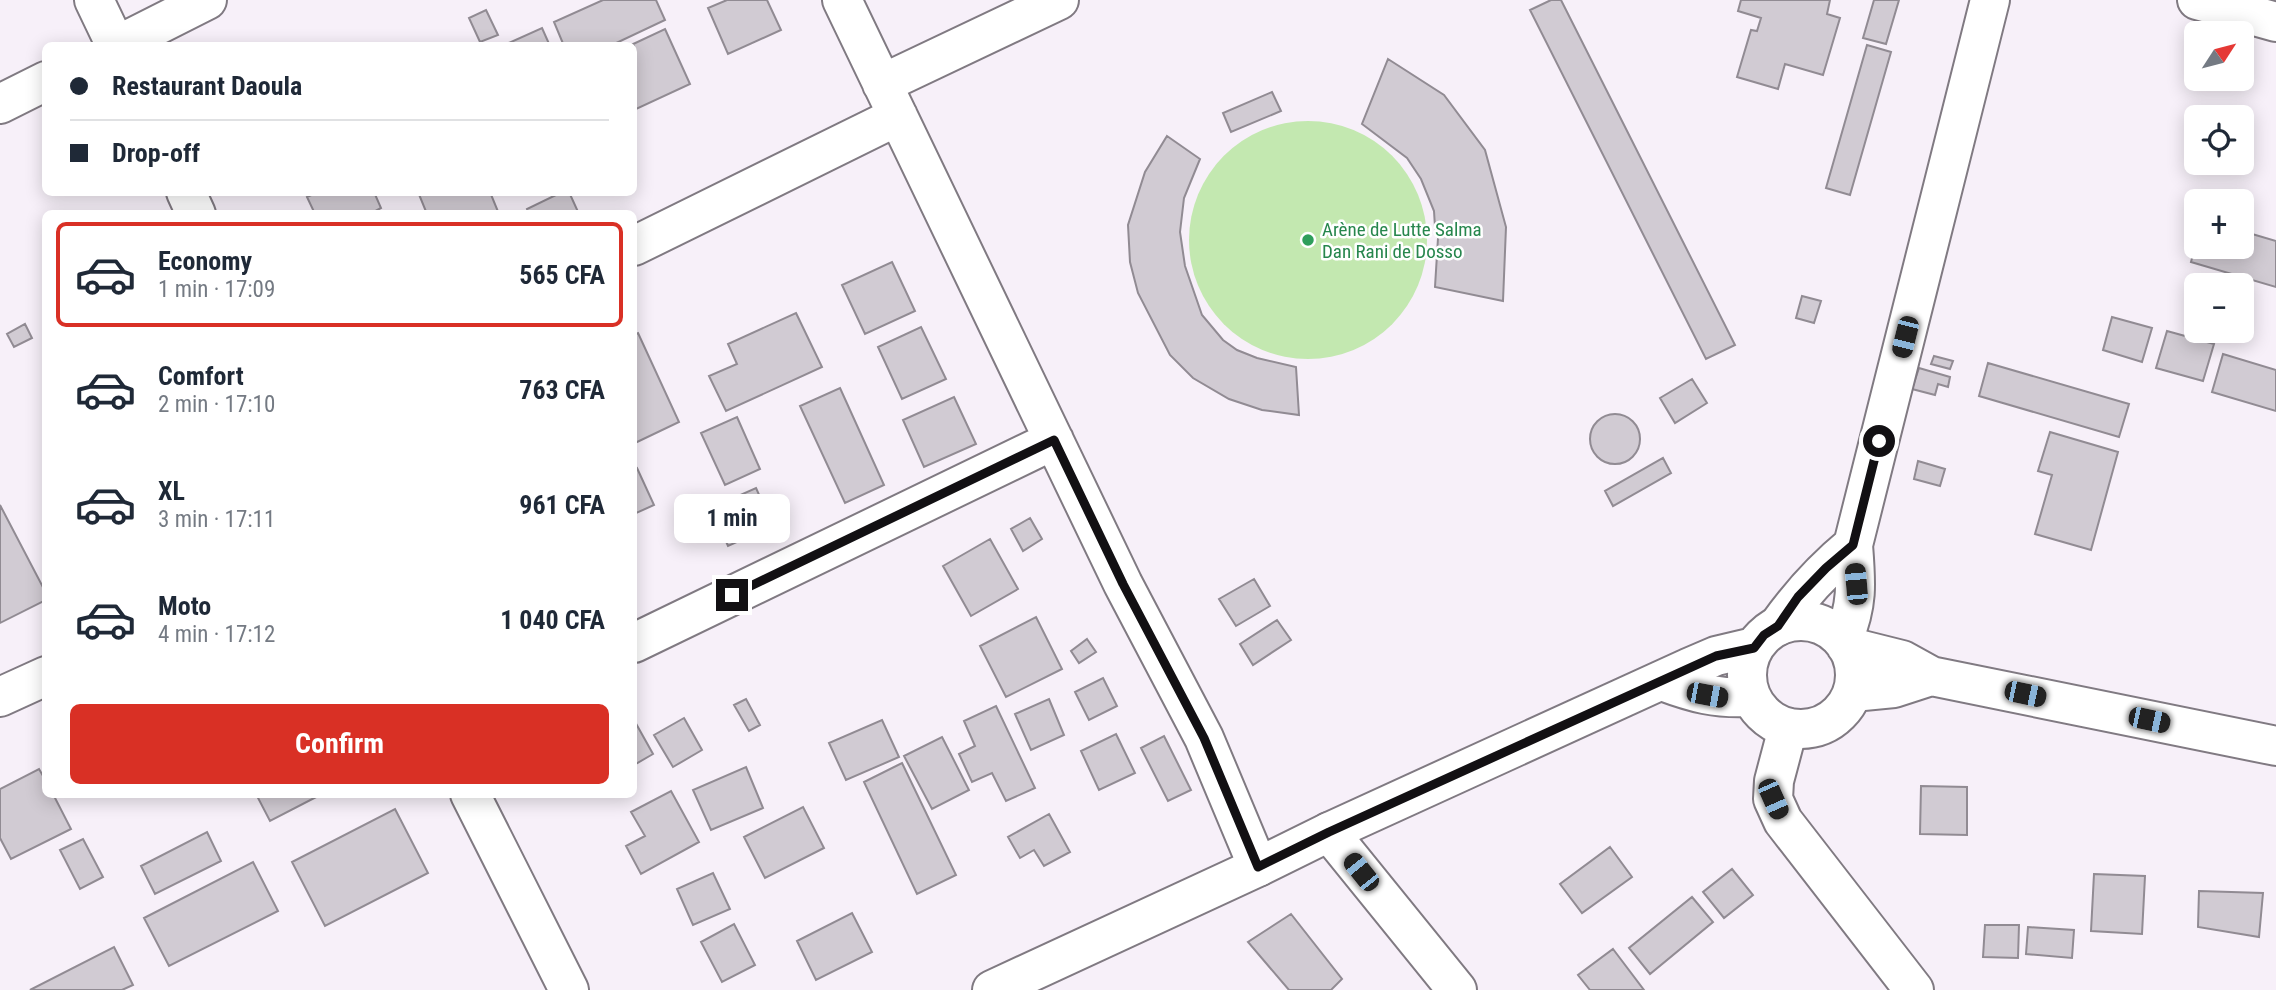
<!DOCTYPE html>
<meta charset="utf-8">
<style>
:root{--surface:#fff;--page:#f2f2f3;--text:#1f2937;--muted:#747a83;--line:#e0e1e3;--accent:#d93025}
body{margin:0;font-family:"Roboto Condensed",sans-serif;background:var(--page);color:var(--text);height:100vh;display:flex;flex-direction:column;font-size:26px;white-space:nowrap}
*{box-sizing:border-box;margin:0}
p{font-size:23px;color:var(--muted)}
.icon{flex:none;width:38px;height:38px;fill:none;stroke:currentColor;stroke-width:2;stroke-linecap:round;stroke-linejoin:round}
.map{position:relative;flex:1;overflow:hidden}
.drawer{position:absolute;left:42px;top:210px;width:595px;height:588px;display:flex;flex-direction:column;background:var(--surface);border-radius:10px;box-shadow:0 4px 18px #0003}
.drawer>*{flex:none}
.banner{position:absolute;left:42px;top:42px;width:595px;height:154px;border-radius:10px;box-shadow:0 4px 18px #0003;display:grid;align-content:center;height:154px;padding:0 28px;background:var(--surface)}
.needle{width:46px;rotate:54deg}
.fabs{position:absolute;left:2184px;top:21px;display:grid;gap:14px}
.fabs a{display:grid;place-items:center;width:70px;height:70px;border-radius:10px;background:var(--surface);box-shadow:0 4px 18px #0003;font-size:35px}
.end{position:absolute;width:32px;height:32px;margin:-16px;border:9px solid #121013;background:#fff;box-shadow:0 0 0 4px #fff}
.from{border-radius:50%}
.bubble{position:absolute;height:49px;border-radius:10px;background:var(--surface);box-shadow:0 4px 18px #0003;font-size:23px;font-weight:700;line-height:49px;text-align:center}
.car{position:absolute;width:21px;height:42px;margin:-21px -10px;border-radius:9px;box-shadow:0 0 5px 2px #0007;background:linear-gradient(#222 24%,#8ab4d8 0 40%,#222 0 76%,#8ab4d8 0 86%,#222 0)}
.banner b{display:flex;align-items:center;gap:24px;height:66px;font-size:26px}
.banner b+b{border-top:2px solid var(--line)}
.banner i{width:18px;height:18px;background:var(--text)}
ul{padding:12px 0 0;list-style:none}
li{display:flex;align-items:center;gap:21px;height:105px;margin:0 14px 10px;padding:0 14px;border:4px solid transparent;border-radius:10px}
li div{flex:1}
li b{display:block;font-size:26px}
li em{font-style:normal;font-weight:700}
li.on{border-color:var(--accent)}
li>.icon{width:63px;height:63px;stroke-width:1.5}
.primary-button{display:flex;gap:14px;margin-top:auto;padding:14px 28px}
.primary-button a{flex:1;height:80px;border-radius:10px;background:var(--accent);color:#fff;font-size:28px;font-weight:700;line-height:80px;text-align:center}
.map>svg:first-child{display:block}
</style>
<div class="map">
<svg width="2276" height="990" viewBox="0 0 2276 990">
<rect width="100%" height="100%" fill="#f7f0f9"/>
<path fill="#c3e8b0" d="M1189 240a119 119 0 1 1 238 0a119 119 0 1 1-238 0Z"/>
<path fill="#d1cbd3" stroke="#918b93" stroke-width="2" d="M603,0H656L665,20L610,46H564L554,22Z
M727,0H767L781,30L728,54L708,8Z
M1551,0H1561L1735,345L1706,359L1530,10Z
M1741,0H1830L1827,14L1840,18L1823,75L1785,64L1778,89L1737,77L1751,30L1757,31L1761,18L1738,11Z
M1874,0H1899L1886,44L1863,38Z
M486,10L498,35L480,42L469,18Z
M542,28L550,46H502Z
M665,29L690,84L634,110V46H629Z
M1867,45L1891,52L1850,195L1826,188Z
M1388,59L1444,95L1485,150L1506,227L1503,301L1435,287L1438,238L1435,227L1434,211L1421,179L1407,158L1362,124Z
M1272,92L1281,111L1231,132L1223,113Z
M1167,136L1200,159L1184,198L1180,232L1185,266L1202,315L1223,340L1237,350L1257,358L1296,367L1299,415L1262,410L1229,399L1193,378L1170,355L1138,293L1130,262L1128,225L1145,172Z
M318,192H374L381,208L370,214H315L307,197Z
M418,192H490L499,214H427Z
M562,192H569L579,214H529L527,209Z
M2242,231L2276,241V287L2191,262L2196,243V247H2242Z
M892,262L915,311L865,334L842,285Z
M1802,296L1821,301L1814,323L1796,318Z
M796,313L822,367L726,411L709,376L737,364L728,344Z
M2112,317L2152,328L2142,362L2103,350Z
M25,324L32,338L14,347L7,334Z
M921,327L946,379L902,399L878,347Z
M2167,331L2214,344L2203,381L2156,368Z
M638,333L679,422L635,443L634,439V335Z
M2223,354L2276,370V411L2212,392Z
M1934,356L1953,361L1950,369L1931,364Z
M1988,363L2129,404L2119,437L1979,396Z
M1919,368L1950,377L1948,387L1938,384L1935,395L1912,389Z
M1692,379L1707,403L1675,423L1660,398Z
M840,388L884,485L845,503L800,406Z
M954,397L976,444L924,467L903,420Z
M1590 439a25 25 0 1 1 50 0a25 25 0 1 1-50 0Z
M737,417L760,469L725,485L701,433Z
M2050,432L2118,452L2091,550L2035,534L2052,475L2038,471Z
M1663,458L1671,473L1613,506L1605,491Z
M1918,461L1945,469L1940,486L1914,479Z
M637,468L654,505L634,514V469Z
M756,488L773,526L728,546L711,508Z
M0,505L46,593V600L0,623Z
M1030,518L1042,539L1023,551L1011,529Z
M990,539L1018,589L971,616L943,566Z
M1254,579L1270,606L1236,626L1219,599Z
M1036,617L1062,669L1006,697L980,646Z
M1277,620L1291,640L1253,665L1240,644Z
M1087,639L1096,652L1079,663L1071,651Z
M1103,678L1117,706L1089,720L1075,692Z
M746,699L760,725L749,731L734,705Z
M1049,699L1064,735L1031,750L1015,714Z
M996,706L1035,788L1006,801L992,773L972,782L959,754L975,746L964,721Z
M684,718L702,750L673,767L654,735Z
M634,720L653,754L634,765Z
M882,720L899,757L846,780L829,743Z
M1116,734L1135,773L1099,790L1081,751Z
M1164,736L1191,790L1168,801L1141,748Z
M942,737L969,790L932,809L904,756Z
M902,763L956,875L917,894L864,782Z
M746,767L763,808L711,830L693,790Z
M39,769L46,781V794H53L71,829L11,859L0,838V789Z
M1921,786L1967,787V835L1920,834Z
M671,791L699,842L641,874L626,846L645,836L631,812Z
M256,794H322L270,821Z
M803,807L824,848L765,878L744,837Z
M395,809L428,873L325,926L292,862Z
M1049,814L1070,852L1044,866L1034,850L1020,858L1008,837Z
M207,832L221,861L155,894L141,866Z
M83,839L103,877L80,889L60,850Z
M1610,847L1632,877L1582,913L1560,884Z
M253,862L278,911L169,966L144,918Z
M1732,869L1753,895L1724,918L1703,892Z
M713,873L730,909L693,925L677,889Z
M2094,874L2145,876L2142,934L2091,931Z
M2199,891L2263,893L2259,937L2198,927Z
M1692,897L1713,922L1650,974L1629,948Z
M852,913L872,952L816,980L797,941Z
M1291,914L1342,979L1331,990H1289L1248,942Z
M734,924L755,965L722,982L701,942Z
M1985,925H2019L2018,958L1983,957Z
M2028,927L2074,930L2072,958L2026,954Z
M114,947L133,985L122,990H30Z
M1613,949L1644,990H1590L1578,975Z"/>
<g fill="none" stroke-linecap="round" stroke-linejoin="round">
<defs>
<path id="minor" d="M94,0L116,46L207,0
M842,0L1123,584L1204,738L1258,867
M2197,0L2276,22
M882,84L1059,0
M0,104L46,81
M186,192L196,214
M634,246L898,116
M1778,626C1800,595 1824,569 1853,545
M1843,640C1858,604 1856,583 1853,545L1990,0
M634,643L1054,440
M0,697L46,676
M1788,728L1774,781L1773,799L1783,821L1914,990
M470,794L569,990
M1329,832L1457,990"/>
<path id="major" d="M1747 675a54 54 0 1 1 108 0a54 54 0 1 1-108 0Z
M1846,646L1902,660L1931,676L2276,746
M1662,681C1694,693 1716,699 1751,697
M1853,692L1894,688L1931,676
M992,990L1258,867L1329,832L1688,668L1716,656L1754,647"/>
</defs>
<use href="#minor" stroke="#807a82" stroke-width="42"/>
<use href="#major" stroke="#807a82" stroke-width="42"/>
<use href="#minor" stroke="#fff" stroke-width="38"/>
<use href="#major" stroke="#fff" stroke-width="38"/>
</g>
<g fill="none" stroke-linecap="round" stroke-linejoin="round">
<path stroke="#121013" stroke-width="9" d="M732,595L1054,440L1123,584L1204,738L1258,867L1329,832L1716,656L1754,648L1764,635L1778,626L1798,597L1826,568L1853,545L1879,441"/>
</g>
<circle fill="#2e9e5b" stroke="#fff" stroke-width="2.5" cx="1308" cy="240" r="7"/>
<g text-anchor="middle" stroke-width="5" stroke-linejoin="round" paint-order="stroke">
<g font-size="19" fill="#27864d" stroke="#fff" text-anchor="start">
<text x="1322" y="236">Arène de Lutte Salma<tspan x="1322" dy="22">Dan Rani de Dosso</tspan></text>
</g>
</g>
</svg>
<div class="fabs">
<a><svg class="needle" viewBox="-14 -14 28 28"><path d="M0-13l5 13h-10z" fill="#e53935"/><path d="M0 13l5-13h-10z" fill="#747a83"/></svg></a>
<a><svg class="icon" aria-label="locate" viewBox="0 0 24 24"><circle cx="12" cy="12" r="6"/><path d="M12 2v4M12 18v4M2 12h4M18 12h4"/></svg></a>
<a>+</a>
<a>−</a>
</div>
<i class="end from" style="left:1879px;top:441px"></i>
<i class="end" style="left:732px;top:595px"></i>
<div class="bubble" style="left:674px;top:494px;width:116px">1 min</div>
<i class="car" style="left:1905px;top:337px;rotate:194deg"></i>
<i class="car" style="left:1856px;top:584px;rotate:355deg"></i>
<i class="car" style="left:2025px;top:694px;rotate:102deg"></i>
<i class="car" style="left:1707px;top:695px;rotate:101deg"></i>
<i class="car" style="left:2149px;top:720px;rotate:102deg"></i>
<i class="car" style="left:1773px;top:799px;rotate:156deg"></i>
<i class="car" style="left:1361px;top:872px;rotate:321deg"></i>
<div class="banner">
<b><i class="from"></i>Restaurant Daoula</b>
<b><i></i>Drop-off</b>
</div>
<section class="drawer">
<ul>
<li class="on"><svg class="icon" aria-label="car" viewBox="0 0 24 24"><path d="M5 17H2v-5l4-1 3-4h7l3 4 3 1v5h-3M9 17h6M6 11h13"/><circle cx="7" cy="17" r="2"/><circle cx="17" cy="17" r="2"/></svg><div><b>Economy</b><p>1 min · 17:09</p></div><em>565 CFA</em></li>
<li><svg class="icon" aria-label="car" viewBox="0 0 24 24"><path d="M5 17H2v-5l4-1 3-4h7l3 4 3 1v5h-3M9 17h6M6 11h13"/><circle cx="7" cy="17" r="2"/><circle cx="17" cy="17" r="2"/></svg><div><b>Comfort</b><p>2 min · 17:10</p></div><em>763 CFA</em></li>
<li><svg class="icon" aria-label="car" viewBox="0 0 24 24"><path d="M5 17H2v-5l4-1 3-4h7l3 4 3 1v5h-3M9 17h6M6 11h13"/><circle cx="7" cy="17" r="2"/><circle cx="17" cy="17" r="2"/></svg><div><b>XL</b><p>3 min · 17:11</p></div><em>961 CFA</em></li>
<li><svg class="icon" aria-label="car" viewBox="0 0 24 24"><path d="M5 17H2v-5l4-1 3-4h7l3 4 3 1v5h-3M9 17h6M6 11h13"/><circle cx="7" cy="17" r="2"/><circle cx="17" cy="17" r="2"/></svg><div><b>Moto</b><p>4 min · 17:12</p></div><em>1 040 CFA</em></li>
</ul>
<div class="primary-button"><a>Confirm</a></div>
</section>
</div>
